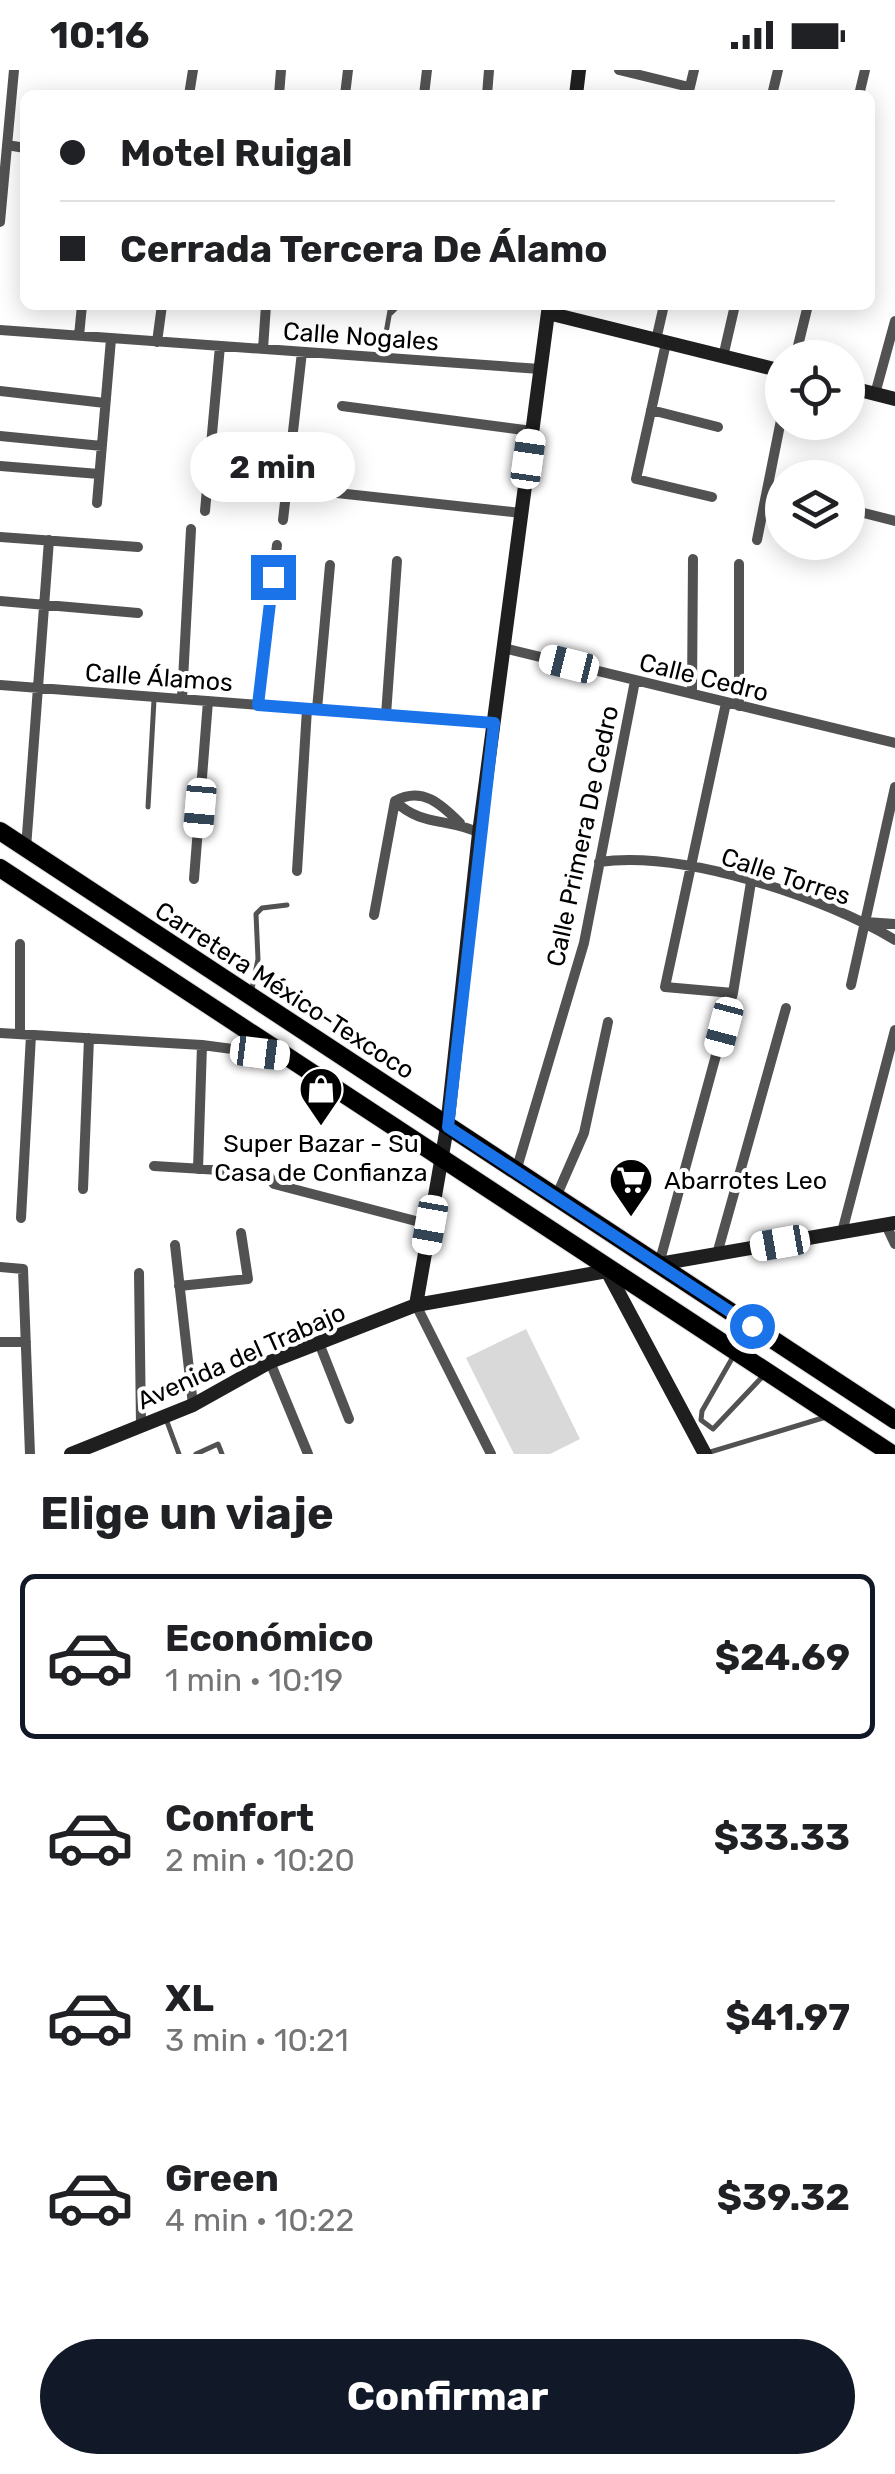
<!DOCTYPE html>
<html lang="es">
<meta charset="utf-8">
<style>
:root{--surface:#fff;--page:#f2f2f2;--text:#202124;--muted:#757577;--line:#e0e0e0;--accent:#111827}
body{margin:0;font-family:Rubik,sans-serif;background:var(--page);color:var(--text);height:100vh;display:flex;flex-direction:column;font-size:38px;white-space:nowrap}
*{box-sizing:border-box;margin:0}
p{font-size:32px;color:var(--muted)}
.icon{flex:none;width:55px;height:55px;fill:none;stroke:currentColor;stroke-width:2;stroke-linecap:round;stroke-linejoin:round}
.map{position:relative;height:1384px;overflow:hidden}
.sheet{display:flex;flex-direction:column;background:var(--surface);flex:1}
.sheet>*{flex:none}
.guide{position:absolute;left:20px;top:20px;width:855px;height:220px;border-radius:15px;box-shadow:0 5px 25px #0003;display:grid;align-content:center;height:220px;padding:0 40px;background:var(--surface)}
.fabs{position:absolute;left:765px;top:270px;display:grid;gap:20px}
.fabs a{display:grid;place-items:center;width:100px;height:100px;border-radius:50%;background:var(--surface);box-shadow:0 5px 25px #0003;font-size:50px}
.end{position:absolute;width:45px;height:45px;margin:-22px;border:12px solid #1a73e8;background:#fff;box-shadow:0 0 0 5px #fff}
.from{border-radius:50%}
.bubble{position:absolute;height:70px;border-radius:35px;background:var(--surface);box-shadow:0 5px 25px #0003;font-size:32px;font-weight:700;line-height:70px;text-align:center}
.car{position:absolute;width:30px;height:60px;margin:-30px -15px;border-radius:12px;box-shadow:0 0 8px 2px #0007;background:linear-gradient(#fff 24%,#345 0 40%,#fff 0 76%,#345 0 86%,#fff 0)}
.guide b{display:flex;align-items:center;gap:35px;height:95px;font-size:38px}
.guide b+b{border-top:2px solid var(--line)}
.guide i{width:25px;height:25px;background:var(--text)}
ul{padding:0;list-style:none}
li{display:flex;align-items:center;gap:30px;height:165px;margin:0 20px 15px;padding:0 20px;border:5px solid transparent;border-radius:15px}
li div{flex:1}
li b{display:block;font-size:38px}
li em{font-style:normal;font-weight:700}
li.selected{border-color:var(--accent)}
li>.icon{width:90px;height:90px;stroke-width:1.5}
h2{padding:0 40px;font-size:45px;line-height:120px}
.primary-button{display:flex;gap:20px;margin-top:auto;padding:20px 40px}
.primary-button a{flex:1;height:115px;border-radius:60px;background:var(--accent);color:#fff;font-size:40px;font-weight:700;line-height:115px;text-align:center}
.status{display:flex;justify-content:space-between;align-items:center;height:70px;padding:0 50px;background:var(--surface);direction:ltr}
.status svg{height:28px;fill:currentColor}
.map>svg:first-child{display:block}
</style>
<div class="status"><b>10:16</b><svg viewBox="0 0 49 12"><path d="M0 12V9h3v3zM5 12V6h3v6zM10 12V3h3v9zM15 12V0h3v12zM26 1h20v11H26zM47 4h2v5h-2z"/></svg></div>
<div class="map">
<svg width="895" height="1384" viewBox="0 0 895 1384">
<rect width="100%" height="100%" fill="#fff"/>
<path fill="#d9d9d9" d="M526,1259L580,1369L550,1384H514L466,1288Z"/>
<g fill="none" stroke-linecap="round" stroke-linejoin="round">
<defs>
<path id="highway" d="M0,761L895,1350
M0,798L892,1384"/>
</defs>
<use href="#highway" stroke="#dbdbdb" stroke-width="20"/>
<path stroke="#525252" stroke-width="5" d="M391,243L399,235
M382,285L391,235
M148,737L154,630
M252,919L258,889L256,844L262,838L287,835
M734,1285L702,1341L701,1350L713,1359L764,1305
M166,1349L179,1384
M707,1383L826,1347
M196,1384L218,1374L222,1384"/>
<path stroke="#525252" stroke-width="10" d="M619,0L689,17
M189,25L193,0
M279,25L281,0
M345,25L348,0
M424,25L427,0
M487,25L489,0
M688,25L694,0
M772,25L778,0
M859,25L865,0
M7,75L25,78
M0,152L14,0
M0,260L540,299
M79,266L82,235
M656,270L664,235
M157,272L162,235
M666,273L636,409L712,427
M263,279L266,235
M723,287L735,235
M795,288L808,235
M0,321L105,333
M875,324L895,251
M342,336L532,361
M651,340L718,357
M0,366L102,376
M0,396L99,404
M337,423L521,443
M97,433L111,269
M848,439L895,451
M205,441L220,276
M283,450L302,282
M0,467L138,477
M757,470L782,345
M739,494V636
M0,531L138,543
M503,578L895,673
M0,615L493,653
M692,624L693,489
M182,629L191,459
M726,633L665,917L733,923
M258,635L277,475
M317,639L330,495
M386,645L397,491
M395,731C421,757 450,748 479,763
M395,731C422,716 441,734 460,753
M26,778L49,470
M599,792C683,780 824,827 895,870
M297,801L307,639
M194,809L208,631
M374,845L395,731
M866,852L895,854
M20,874V964
M851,915L895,717
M0,963L202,975L278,985
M154,1096L267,1103L274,1114L431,1155
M198,1099L202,975
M516,1101L584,873L635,611
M83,1119L89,968
M556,1127L584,1063L608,952
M21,1148L31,965
M886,1155L895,1174
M842,1162L895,960
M175,1175L193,1335
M717,1184L786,938
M659,1194L733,923L751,812
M0,1197L23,1199L30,1384
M139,1203L141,1356
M179,1216L248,1209L241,1163
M416,1235L491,1384
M0,1272H26
M319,1273L349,1349
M270,1292L308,1384"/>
<path stroke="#1f1f1f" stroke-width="14" d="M576,25L579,0
M548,243L782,301
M848,317L895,329
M659,1194L895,1153
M416,1235L447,1057L479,763L549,235
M71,1384L193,1335L270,1292L416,1235L607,1201L705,1384"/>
<use href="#highway" stroke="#000" stroke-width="18"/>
</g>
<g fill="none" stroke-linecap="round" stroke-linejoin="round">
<path stroke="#1a73e8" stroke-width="12" d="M273,507L258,635L494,653L448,1057L752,1256"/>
</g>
<defs>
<symbol id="shop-pin" viewBox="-11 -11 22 30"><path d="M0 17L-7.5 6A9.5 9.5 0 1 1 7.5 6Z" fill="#000" stroke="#fff"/><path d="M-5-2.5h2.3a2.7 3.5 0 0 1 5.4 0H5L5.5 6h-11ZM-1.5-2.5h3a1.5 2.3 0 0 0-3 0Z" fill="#fff"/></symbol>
<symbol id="supermarket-pin" viewBox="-11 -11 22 30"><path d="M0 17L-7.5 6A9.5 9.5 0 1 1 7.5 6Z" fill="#000" stroke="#fff"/><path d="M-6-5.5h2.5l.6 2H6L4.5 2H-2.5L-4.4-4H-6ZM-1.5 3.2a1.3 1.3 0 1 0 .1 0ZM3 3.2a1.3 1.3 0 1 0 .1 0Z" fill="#fff"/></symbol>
</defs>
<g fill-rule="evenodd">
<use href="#shop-pin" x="296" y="994" width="50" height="68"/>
<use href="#supermarket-pin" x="606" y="1085" width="50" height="68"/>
</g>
<g text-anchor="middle" stroke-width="8" stroke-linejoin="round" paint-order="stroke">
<g font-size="25" fill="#000" stroke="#fff">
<text transform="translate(361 266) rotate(4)" y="9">Calle Nogales</text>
<text transform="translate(159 607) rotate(4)" y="9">Calle Álamos</text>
<text transform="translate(704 607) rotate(14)" y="9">Calle Cedro</text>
<text transform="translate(582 766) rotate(-78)" y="9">Calle Primera De Cedro</text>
<text transform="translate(786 806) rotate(18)" y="9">Calle Torres</text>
<text transform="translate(285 920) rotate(33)" y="9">Carretera México-Texcoco</text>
<text transform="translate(241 1286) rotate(-24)" y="9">Avenida del Trabajo</text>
</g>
<g font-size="25" fill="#000" stroke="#fff">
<text x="321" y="1082">Super Bazar - Su<tspan x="321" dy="29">Casa de Confianza</tspan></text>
<text x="664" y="1119" text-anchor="start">Abarrotes Leo</text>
</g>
</g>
</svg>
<div class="fabs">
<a><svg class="icon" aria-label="locate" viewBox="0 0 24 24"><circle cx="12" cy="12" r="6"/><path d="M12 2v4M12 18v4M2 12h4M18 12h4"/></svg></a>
<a><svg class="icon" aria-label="layers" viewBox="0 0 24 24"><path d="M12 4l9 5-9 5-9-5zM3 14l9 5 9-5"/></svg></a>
</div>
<i class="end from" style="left:752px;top:1256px"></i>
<i class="end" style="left:273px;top:507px"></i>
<div class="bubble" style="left:190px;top:362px;width:165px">2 min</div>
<i class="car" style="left:528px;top:389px;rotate:8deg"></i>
<i class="car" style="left:569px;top:594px;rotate:284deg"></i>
<i class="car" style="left:200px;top:738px;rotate:185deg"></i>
<i class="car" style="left:724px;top:957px;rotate:195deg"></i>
<i class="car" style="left:260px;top:983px;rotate:97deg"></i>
<i class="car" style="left:430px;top:1155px;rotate:190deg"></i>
<i class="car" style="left:780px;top:1173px;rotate:260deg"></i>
<div class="guide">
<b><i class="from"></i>Motel Ruigal</b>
<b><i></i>Cerrada Tercera De Álamo</b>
</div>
</div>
<section class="sheet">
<h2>Elige un viaje</h2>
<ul>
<li class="selected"><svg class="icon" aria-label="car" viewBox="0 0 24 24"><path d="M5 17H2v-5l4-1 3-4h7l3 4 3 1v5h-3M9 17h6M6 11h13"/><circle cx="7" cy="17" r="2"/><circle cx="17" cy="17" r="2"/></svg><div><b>Económico</b><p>1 min · 10:19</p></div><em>$24.69</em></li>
<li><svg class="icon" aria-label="car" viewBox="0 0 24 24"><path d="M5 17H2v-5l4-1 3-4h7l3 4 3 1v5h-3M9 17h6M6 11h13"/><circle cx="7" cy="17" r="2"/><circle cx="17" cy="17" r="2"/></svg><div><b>Confort</b><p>2 min · 10:20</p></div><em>$33.33</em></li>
<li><svg class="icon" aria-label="car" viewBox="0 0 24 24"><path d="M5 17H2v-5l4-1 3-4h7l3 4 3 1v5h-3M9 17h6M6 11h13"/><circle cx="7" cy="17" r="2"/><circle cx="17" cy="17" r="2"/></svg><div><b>XL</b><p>3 min · 10:21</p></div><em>$41.97</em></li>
<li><svg class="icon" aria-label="car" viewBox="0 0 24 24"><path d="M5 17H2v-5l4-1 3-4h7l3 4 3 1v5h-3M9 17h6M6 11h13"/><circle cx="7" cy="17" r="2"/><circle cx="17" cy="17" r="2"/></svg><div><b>Green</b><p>4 min · 10:22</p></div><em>$39.32</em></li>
</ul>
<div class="primary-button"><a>Confirmar</a></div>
</section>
